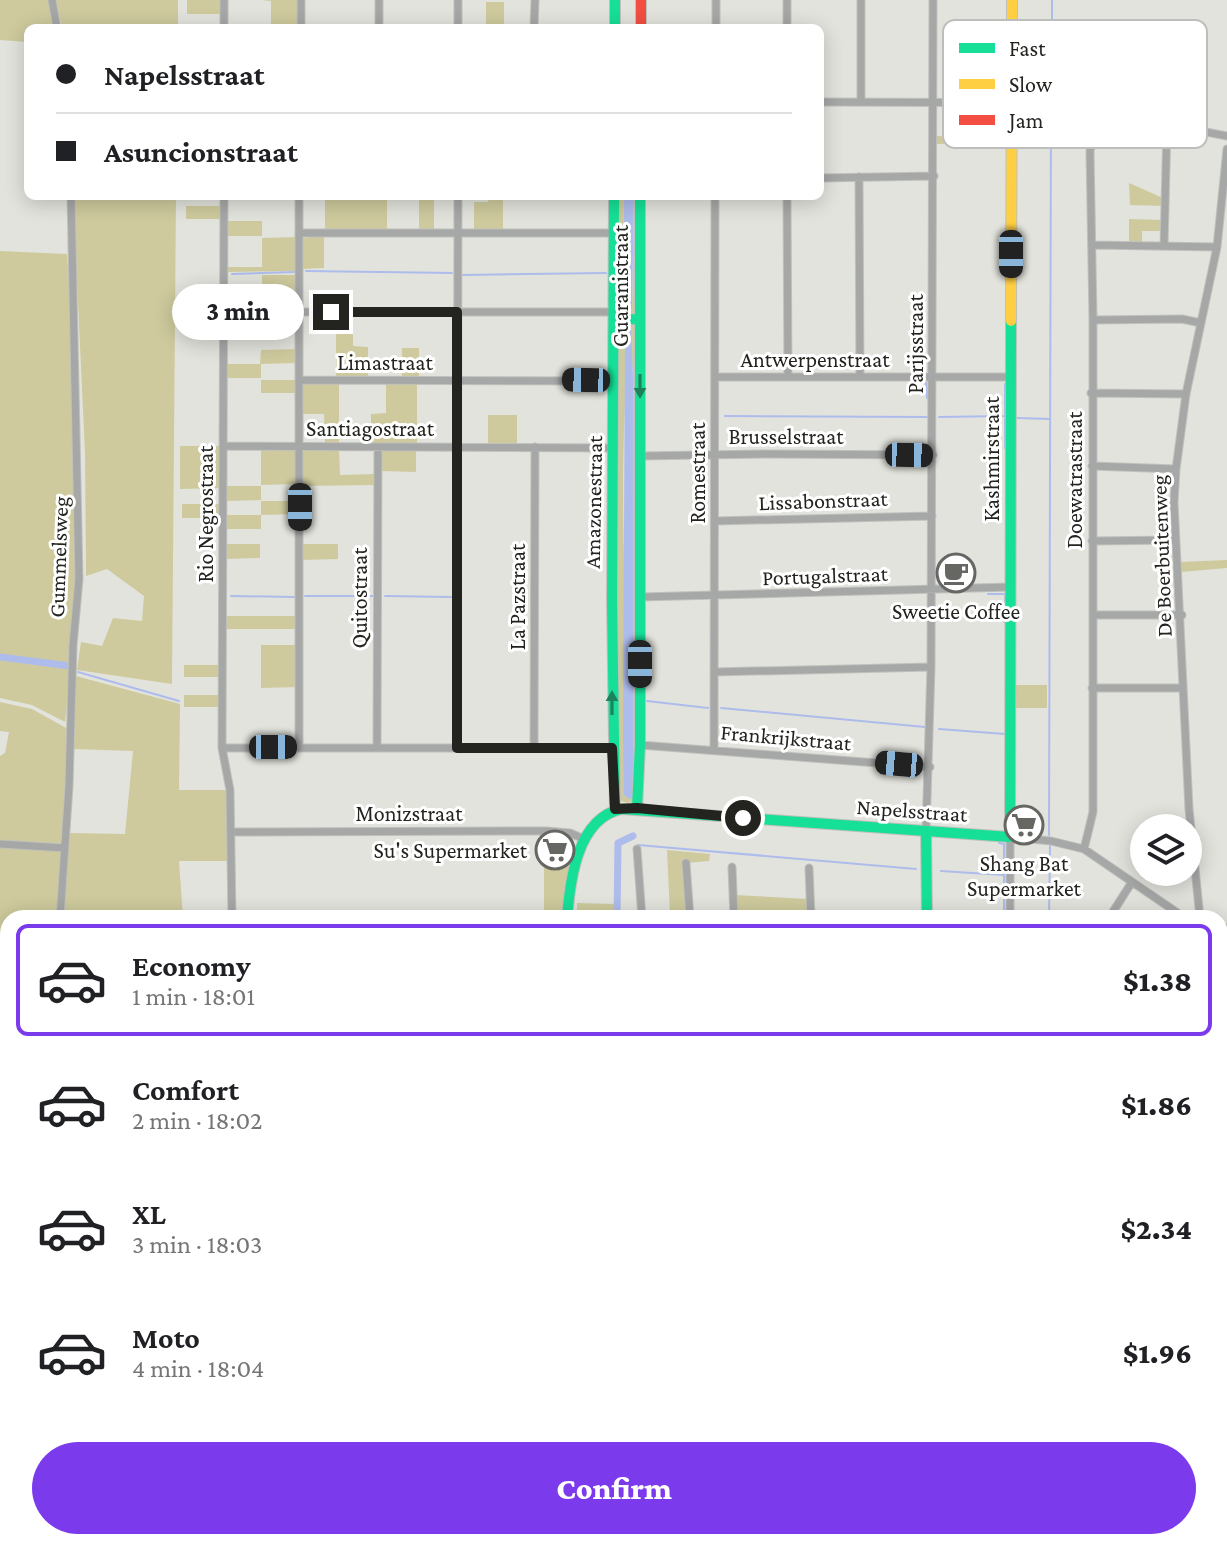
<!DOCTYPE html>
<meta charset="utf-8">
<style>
:root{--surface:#fff;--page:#f6f6f6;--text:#202124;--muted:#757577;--line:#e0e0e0;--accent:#7c3aed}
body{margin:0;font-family:"Crimson Pro",serif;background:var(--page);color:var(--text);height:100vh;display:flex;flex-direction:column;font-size:30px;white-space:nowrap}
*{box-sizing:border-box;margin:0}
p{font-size:26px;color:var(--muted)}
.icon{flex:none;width:44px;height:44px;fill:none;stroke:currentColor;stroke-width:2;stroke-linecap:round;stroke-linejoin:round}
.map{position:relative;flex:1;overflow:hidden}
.drawer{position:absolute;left:0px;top:910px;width:1228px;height:640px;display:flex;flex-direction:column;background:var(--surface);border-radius:24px 24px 0 0;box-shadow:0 4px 20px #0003}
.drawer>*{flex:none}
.top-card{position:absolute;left:24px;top:24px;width:800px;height:176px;border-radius:12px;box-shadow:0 4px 20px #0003;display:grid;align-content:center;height:176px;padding:0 32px;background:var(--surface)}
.fabs{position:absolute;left:1130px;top:814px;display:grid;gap:16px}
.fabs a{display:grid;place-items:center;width:72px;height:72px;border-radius:50%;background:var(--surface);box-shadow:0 4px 20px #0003;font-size:40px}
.end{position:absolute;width:36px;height:36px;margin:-18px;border:10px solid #23231f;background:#fff;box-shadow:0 0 0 4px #fff}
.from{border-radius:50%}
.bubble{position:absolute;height:56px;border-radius:28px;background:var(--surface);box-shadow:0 4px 20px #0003;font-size:26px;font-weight:800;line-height:56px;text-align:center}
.car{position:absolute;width:24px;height:48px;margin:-24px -12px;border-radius:10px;box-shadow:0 0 6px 2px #0007;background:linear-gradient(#222 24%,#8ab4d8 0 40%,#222 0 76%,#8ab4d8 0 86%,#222 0)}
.top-card b{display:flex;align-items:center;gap:28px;height:76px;font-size:30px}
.top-card b+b{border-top:2px solid var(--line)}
.top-card i{width:20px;height:20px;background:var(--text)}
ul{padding:14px 0 0;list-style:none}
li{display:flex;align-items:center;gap:24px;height:112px;margin:0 16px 12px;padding:0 16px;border:4px solid transparent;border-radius:12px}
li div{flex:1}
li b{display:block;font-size:30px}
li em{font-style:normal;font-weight:800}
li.on{border-color:var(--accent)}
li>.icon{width:72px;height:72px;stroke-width:1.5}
.primary-button{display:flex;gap:16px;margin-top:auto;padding:16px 32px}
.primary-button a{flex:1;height:92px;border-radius:48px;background:var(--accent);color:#fff;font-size:32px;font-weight:800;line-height:92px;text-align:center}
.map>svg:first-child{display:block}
</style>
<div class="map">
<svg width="1227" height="1550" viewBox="0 0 1227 1550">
<rect width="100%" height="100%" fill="#e3e3dd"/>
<path fill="#ceca9d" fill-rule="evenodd" d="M0,0H50L54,28H28V42L0,40Z
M56,0H178V28H62Z
M187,0H222V14H187Z
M299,0L298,27L271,28V1L262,0Z
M486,2H504V26H486Z
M936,136H1008V143L936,144Z
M1129,183L1163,198V206L1130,205Z
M73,196H176L172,684L77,670L81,642L102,646L113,618L142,621L144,596L107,569L86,576L85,453Z
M341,196H357L358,200H387V231H325V199H340Z
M434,196H455V200H434V231H419V200H433Z
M489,196H503V232H474V202H488Z
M617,196H624L623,290L626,313H629L632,309L634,196H638L637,315L618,314Z
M186,206H222V219H186Z
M1129,219L1164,220L1163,231H1142V245H1129Z
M227,221H262V236H227Z
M324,235V268L301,269L303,238Z
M297,237V271L227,272V267H262V238Z
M0,251L67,254L80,454L81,580L65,722L32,705L0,698Z
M262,275H297V291H262Z
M261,306V334H226V307Z
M336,314H353V346L368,347V378H336Z
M619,323L636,325V791L633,801L628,803L618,800L616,783L617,329ZM630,327L633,378V793C627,638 616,482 630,327Z
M402,348H419V379H402Z
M296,349L297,363L261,364V378H226V364H260L261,350Z
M261,380H297V393H261Z
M339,382V444H325L324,414H301V388L305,383Z
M417,382V444H371V414L386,413V383Z
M488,415H517V443H488Z
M180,446H221V488L180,489Z
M261,449H296L298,484L261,485Z
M339,449L340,475L375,474V485L302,486V453L305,450Z
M382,449H416V472L381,471Z
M226,486H261V500L226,501Z
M261,501H297V514L261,515Z
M182,504H220V518H182Z
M226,515H261V529H226Z
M226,544H260V558L226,559Z
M301,544H338V559L301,560Z
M1227,560V568L1181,572L1180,562Z
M226,616H297V629H226Z
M261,645H297V687L261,688Z
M184,665H219V677H184Z
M76,676L180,704L179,790H228L230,861H179L183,918H63L68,833L125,834L133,751L74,749Z
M1013,685H1047V708H1013Z
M184,695H219V707H184Z
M0,702L32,709L68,729L63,844L59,845L0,843V756L5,753L9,732L0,731Z
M0,848L62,850L58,918H8V1496L4,1550H0Z
M667,850L710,854L709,861L685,863L689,914L670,915Z
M574,859L565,910L557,914L544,913V860Z
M735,895L807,899L809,918H736Z
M577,903L615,904V918H577Z
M14,1542H42L43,1548L64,1547V1542H113V1548L147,1550H13Z"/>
<path fill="#aebcec" d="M624,196H634L632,309L629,313L623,310Z
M625,327H631L633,378V793L632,798L629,799L624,795L623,733Z"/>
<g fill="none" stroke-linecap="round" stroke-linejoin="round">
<path stroke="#aebcec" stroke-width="2" d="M1052,0V96
M306,271L452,273
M232,274L295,272
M463,275L606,273
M926,383L927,398
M1005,384V448
M725,416L928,417
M939,417L1006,416
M1017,418L1050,419
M988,594H1005V605
M231,596L294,597
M305,596H373
M385,596L451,597
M1004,619V622
M78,672L179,701
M647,701L708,708
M721,708L925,727
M939,729L1005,734
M1049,835L1051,110
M999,843L1004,844V918
M638,845L916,869
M941,871L1004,875
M1049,918L1050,846"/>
<path stroke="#aebcec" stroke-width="7" d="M0,657L70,666
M617,918L618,843L633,836
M624,1542V1550"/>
<defs>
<path id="street" d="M52,0L57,28
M716,0V28
M861,0V102
M224,28V0
M301,28V0
M379,28V0
M458,28V0
M534,28L535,0
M787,28V0
M820,102L1059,103L1227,136
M1059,103L1061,48L1064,43L1071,41L1153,61L1155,123
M859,177L860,377
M820,178L934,176
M224,196L222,748L230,790L232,918
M787,196L788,377
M300,233H614
M1092,245L1217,247
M1164,246L1167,125
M300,312H614
M1093,320L1182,319L1201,323
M715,377H1011
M300,380L614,381
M1091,393L1186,394
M223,446L614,448
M640,456L765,454L933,455
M1092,466L1176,469
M715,521L932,516
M1092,541L1176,540
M640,597L1011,587
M1093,615H1182
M714,672L931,667
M1092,688H1183
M640,745L930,767
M299,747V196
M534,747L535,447
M222,748H612
M377,748L378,447
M457,748L458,196
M714,750L715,196
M926,831L931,667L933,0
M232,832L547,831L570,833L584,839
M0,844L65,848
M637,849L642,918
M1084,849L1093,812V320L1090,151L1102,112
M686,863L690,918
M732,867L734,918
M809,868L811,918
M232,917L567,916
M60,918L69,786L73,645L79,579L71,196
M1010,918V837L1051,841L1084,849L1185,918
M1109,918L1132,882
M1200,918L1189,809L1174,502L1176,469L1186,394L1217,247L1227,149
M1220,927L1227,928
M1220,1065L1227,1138
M1220,1181L1227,1183
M1220,1275L1227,1277
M1220,1362L1227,1363
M1220,1511L1227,1512
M792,1542L834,1550
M7,1550L8,1532
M301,1550L302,1542
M391,1550V1542"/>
<path id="fast" d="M615,0V28
M614,196L612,600L615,809
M614,320L640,319
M637,808L640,745V196
M926,831L927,918
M567,918C570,880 577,819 621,809L1010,837L1011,321
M567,1542V1550"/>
<path id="slow" d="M1011,321L1012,0
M881,1550L882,1542"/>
<path id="jam" d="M641,0V28"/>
</defs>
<use href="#street" stroke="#c0c0bc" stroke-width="9"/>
<use href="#fast" stroke="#c0c0bc" stroke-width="12"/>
<use href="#slow" stroke="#c0c0bc" stroke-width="12"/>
<use href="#jam" stroke="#c0c0bc" stroke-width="12"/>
<use href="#street" stroke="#a6a7a7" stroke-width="7"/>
<use href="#fast" stroke="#16e098" stroke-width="10"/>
<use href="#slow" stroke="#ffcf43" stroke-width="10"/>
<use href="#jam" stroke="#f24e42" stroke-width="10"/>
</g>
<defs><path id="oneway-solid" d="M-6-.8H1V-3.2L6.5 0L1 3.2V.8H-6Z" transform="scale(2)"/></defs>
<g fill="#1c825c">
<use href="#oneway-solid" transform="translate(640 386) rotate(90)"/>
<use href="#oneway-solid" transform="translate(612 703) rotate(-90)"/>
</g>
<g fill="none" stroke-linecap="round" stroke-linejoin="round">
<path stroke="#23231f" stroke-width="10" d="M331,312H457V748H612L615,809L637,808L743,818"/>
</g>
<defs>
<symbol id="cafe-ring" viewBox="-11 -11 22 22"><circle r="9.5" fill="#fff" stroke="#666662" stroke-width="1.5"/><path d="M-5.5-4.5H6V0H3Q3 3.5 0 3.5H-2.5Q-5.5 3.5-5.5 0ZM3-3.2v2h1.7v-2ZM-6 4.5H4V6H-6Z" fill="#666662"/></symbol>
<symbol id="supermarket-ring" viewBox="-11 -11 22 22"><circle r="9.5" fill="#fff" stroke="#666662" stroke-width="1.5"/><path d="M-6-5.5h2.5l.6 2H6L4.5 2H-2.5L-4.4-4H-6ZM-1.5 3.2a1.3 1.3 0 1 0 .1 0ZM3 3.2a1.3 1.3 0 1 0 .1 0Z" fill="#666662"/></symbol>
</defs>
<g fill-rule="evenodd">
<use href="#cafe-ring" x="934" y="551" width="44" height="44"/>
<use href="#supermarket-ring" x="1002" y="803" width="44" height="44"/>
<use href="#supermarket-ring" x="533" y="828" width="44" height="44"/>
</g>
<g text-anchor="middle" stroke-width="6" stroke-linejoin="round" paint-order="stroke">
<g font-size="22" fill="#23231f" stroke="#fff">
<text transform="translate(620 286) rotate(-90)" y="8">Guaranistraat</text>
<text transform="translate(915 344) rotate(-90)" y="8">Parijsstraat</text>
<text x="815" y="367">Antwerpenstraat</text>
<text x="385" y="370">Limastraat</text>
<text x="370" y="436">Santiagostraat</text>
<text x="786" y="444">Brusselstraat</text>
<text transform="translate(991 459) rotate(-90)" y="8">Kashmirstraat</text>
<text transform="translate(697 473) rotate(-90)" y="8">Romestraat</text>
<text transform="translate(1074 480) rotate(-90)" y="8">Doewatrastraat</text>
<text transform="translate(823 500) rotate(-2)" y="8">Lissabonstraat</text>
<text transform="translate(593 502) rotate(-89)" y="8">Amazonestraat</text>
<text transform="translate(205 514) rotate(-90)" y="8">Rio Negrostraat</text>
<text transform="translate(1161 556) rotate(-92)" y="8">De Boerbuitenweg</text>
<text transform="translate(58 557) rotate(-88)" y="8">Gummelsweg</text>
<text transform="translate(825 575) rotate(-2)" y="8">Portugalstraat</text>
<text transform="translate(517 597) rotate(-90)" y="8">La Pazstraat</text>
<text transform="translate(359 598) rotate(-90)" y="8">Quitostraat</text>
<text transform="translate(786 737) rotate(5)" y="8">Frankrijkstraat</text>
<text transform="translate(912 810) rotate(4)" y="8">Napelsstraat</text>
<text x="409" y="821">Monizstraat</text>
</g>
<g font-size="22" fill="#23231f" stroke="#fff">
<text x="956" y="619">Sweetie Coffee</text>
<text x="527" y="858" text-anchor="end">Su's Supermarket</text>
<text x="1024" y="871">Shang Bat<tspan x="1024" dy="25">Supermarket</tspan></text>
</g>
</g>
<rect x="943" y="20" width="264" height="128" rx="12" fill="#fff" stroke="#bdbdbc" stroke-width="2"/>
<rect x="959" y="43" width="36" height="10" fill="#16e098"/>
<rect x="959" y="79" width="36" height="10" fill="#ffcf43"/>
<rect x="959" y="115" width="36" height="10" fill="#f24e42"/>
<g font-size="22" fill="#23231f">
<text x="1009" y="56">Fast</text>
<text x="1009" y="92">Slow</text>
<text x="1009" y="128">Jam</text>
</g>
</svg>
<div class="fabs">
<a><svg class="icon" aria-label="layers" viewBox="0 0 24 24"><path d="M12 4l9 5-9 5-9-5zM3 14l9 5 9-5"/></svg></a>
</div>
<i class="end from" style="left:743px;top:818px"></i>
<i class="end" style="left:331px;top:312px"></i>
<div class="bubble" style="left:172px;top:284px;width:132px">3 min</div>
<i class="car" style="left:1011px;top:254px;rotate:180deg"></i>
<i class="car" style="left:586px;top:380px;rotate:271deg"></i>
<i class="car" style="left:909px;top:455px;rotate:91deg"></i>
<i class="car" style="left:300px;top:507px;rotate:180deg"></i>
<i class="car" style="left:640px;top:664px;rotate:180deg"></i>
<i class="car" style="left:273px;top:747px;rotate:90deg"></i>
<i class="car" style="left:899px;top:764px;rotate:275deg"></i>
<div class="top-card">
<b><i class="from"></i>Napelsstraat</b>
<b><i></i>Asuncionstraat</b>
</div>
<section class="drawer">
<ul>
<li class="on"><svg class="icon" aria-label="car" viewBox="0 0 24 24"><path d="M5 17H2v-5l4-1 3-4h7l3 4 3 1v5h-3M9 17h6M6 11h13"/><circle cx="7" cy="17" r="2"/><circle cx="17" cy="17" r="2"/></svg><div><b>Economy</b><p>1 min · 18:01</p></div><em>$1.38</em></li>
<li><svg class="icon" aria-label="car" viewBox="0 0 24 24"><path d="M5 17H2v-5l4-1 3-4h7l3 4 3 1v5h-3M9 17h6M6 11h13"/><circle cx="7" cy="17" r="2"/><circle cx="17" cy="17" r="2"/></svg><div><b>Comfort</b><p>2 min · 18:02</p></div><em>$1.86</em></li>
<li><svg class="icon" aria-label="car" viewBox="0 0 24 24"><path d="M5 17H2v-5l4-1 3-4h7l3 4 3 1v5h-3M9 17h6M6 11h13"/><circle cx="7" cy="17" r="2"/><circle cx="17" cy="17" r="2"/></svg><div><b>XL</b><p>3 min · 18:03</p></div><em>$2.34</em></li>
<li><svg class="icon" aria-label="car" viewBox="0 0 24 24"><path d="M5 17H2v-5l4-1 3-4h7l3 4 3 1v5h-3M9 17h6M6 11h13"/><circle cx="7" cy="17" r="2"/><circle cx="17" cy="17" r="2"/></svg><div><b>Moto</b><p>4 min · 18:04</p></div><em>$1.96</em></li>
</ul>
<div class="primary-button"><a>Confirm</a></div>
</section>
</div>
